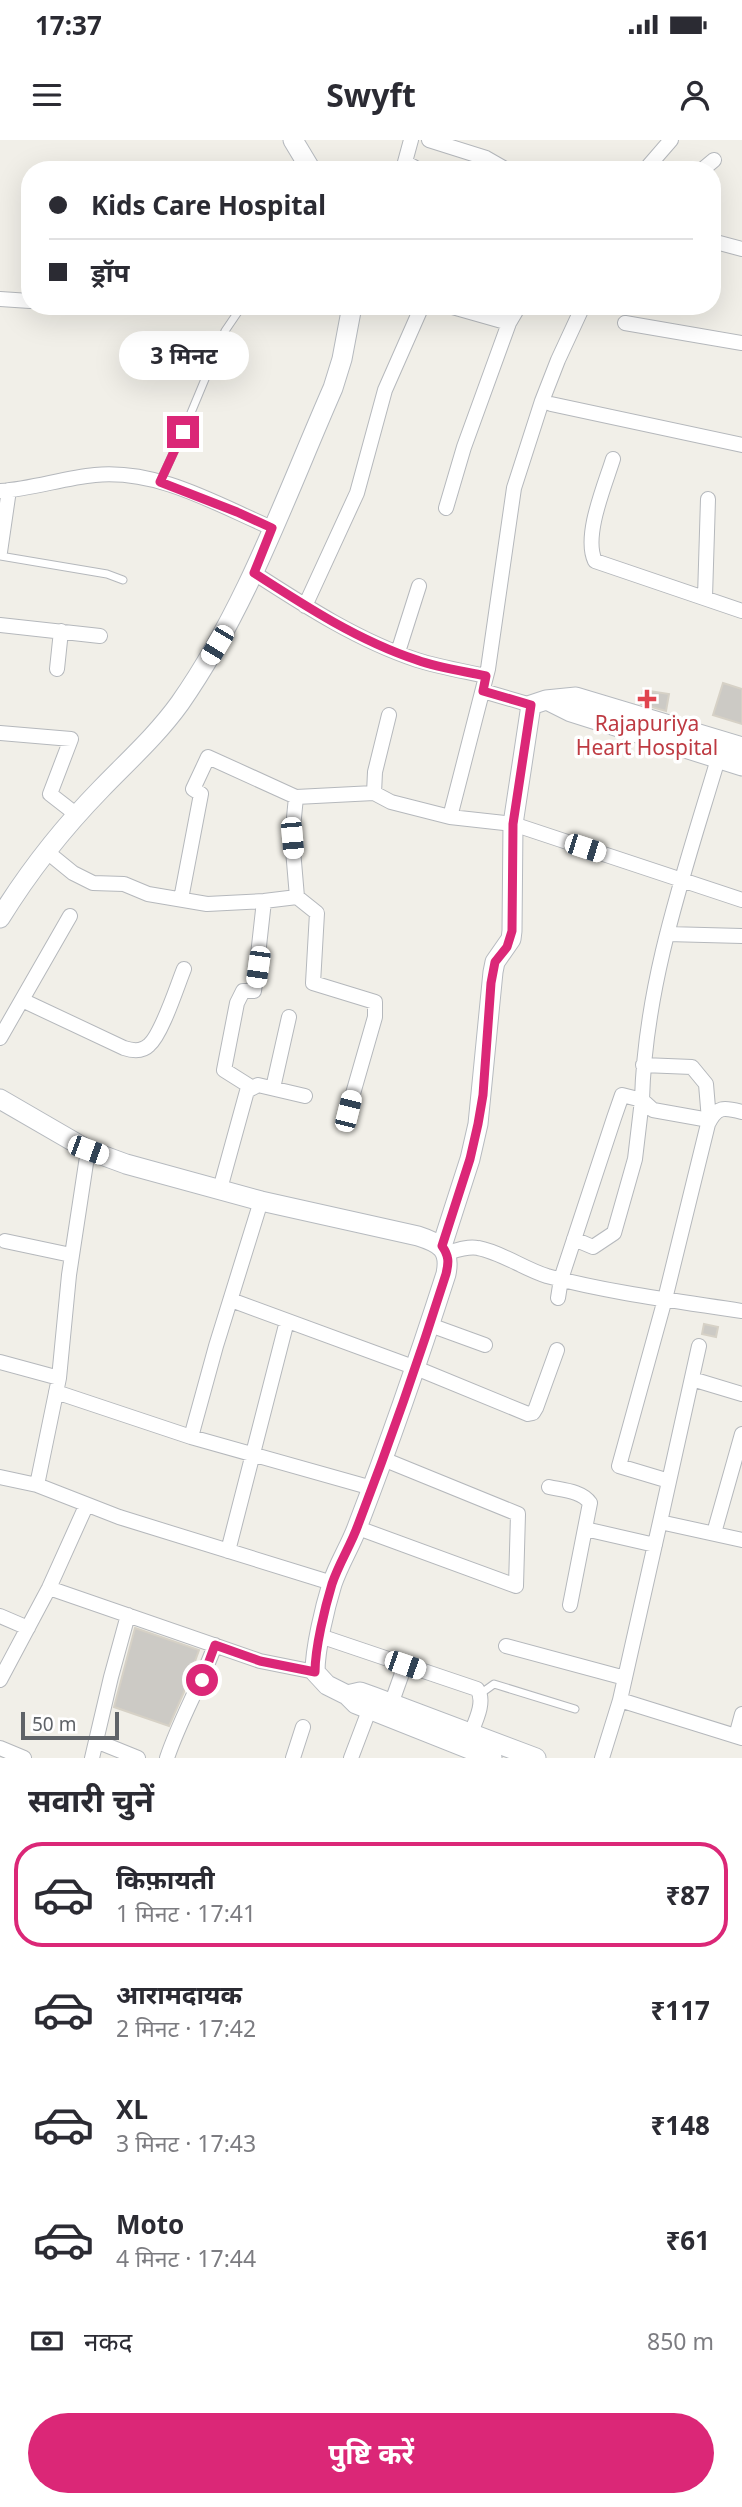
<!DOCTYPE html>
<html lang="hi">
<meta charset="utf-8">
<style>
:root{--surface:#fff;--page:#f2f2f3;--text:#2b2b33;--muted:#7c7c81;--line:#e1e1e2;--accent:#db2777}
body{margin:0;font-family:"Noto Sans","Noto Sans Devanagari",sans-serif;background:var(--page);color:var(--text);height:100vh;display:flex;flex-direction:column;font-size:26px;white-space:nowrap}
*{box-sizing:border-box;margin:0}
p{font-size:23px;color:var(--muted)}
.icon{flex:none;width:38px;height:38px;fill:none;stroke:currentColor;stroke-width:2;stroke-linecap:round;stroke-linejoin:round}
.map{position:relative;height:1618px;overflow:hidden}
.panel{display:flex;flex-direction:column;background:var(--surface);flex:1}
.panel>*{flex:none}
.hud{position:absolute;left:21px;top:21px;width:700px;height:154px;border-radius:28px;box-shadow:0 7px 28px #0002;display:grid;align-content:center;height:154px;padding:0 28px;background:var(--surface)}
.scale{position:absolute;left:21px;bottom:18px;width:98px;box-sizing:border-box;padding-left:7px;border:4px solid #5f6368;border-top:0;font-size:19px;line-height:24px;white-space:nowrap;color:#5f6368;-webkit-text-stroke:5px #fff;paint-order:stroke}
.end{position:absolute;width:32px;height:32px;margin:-16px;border:9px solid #db2777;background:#fff;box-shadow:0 0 0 4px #fff}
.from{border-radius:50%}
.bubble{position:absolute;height:49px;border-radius:24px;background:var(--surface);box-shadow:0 7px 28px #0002;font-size:23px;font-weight:700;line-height:49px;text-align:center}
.car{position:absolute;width:21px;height:42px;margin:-21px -10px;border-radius:9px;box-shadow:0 0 5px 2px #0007;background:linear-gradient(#fff 24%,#345 0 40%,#fff 0 76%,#345 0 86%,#fff 0)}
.hud b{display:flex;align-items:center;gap:24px;height:66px;font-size:26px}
.hud b+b{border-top:2px solid var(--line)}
.hud i{width:18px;height:18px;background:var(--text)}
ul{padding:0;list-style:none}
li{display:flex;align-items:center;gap:21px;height:105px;margin:0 14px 10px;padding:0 14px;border:4px solid transparent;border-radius:28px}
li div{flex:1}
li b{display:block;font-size:26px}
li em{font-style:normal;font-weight:700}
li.on{border-color:var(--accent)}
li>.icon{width:63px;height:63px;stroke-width:1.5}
h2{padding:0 28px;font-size:32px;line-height:84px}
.pay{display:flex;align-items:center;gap:18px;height:77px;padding:0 28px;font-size:26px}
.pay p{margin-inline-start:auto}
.cta{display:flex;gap:14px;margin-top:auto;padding:14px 28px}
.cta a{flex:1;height:80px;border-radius:42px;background:var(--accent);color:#fff;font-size:28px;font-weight:700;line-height:80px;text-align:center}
.status{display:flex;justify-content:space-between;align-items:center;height:49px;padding:0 35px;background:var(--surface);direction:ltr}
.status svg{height:19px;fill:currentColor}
header{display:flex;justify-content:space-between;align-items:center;height:91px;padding:0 28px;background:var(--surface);font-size:32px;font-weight:700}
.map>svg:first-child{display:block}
</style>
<div class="status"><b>17:37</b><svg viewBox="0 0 49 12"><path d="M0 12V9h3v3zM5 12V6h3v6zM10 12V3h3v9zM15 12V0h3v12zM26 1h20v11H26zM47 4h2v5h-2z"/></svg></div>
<header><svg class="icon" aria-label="menu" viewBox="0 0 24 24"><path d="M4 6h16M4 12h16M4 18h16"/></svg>Swyft<svg class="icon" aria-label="person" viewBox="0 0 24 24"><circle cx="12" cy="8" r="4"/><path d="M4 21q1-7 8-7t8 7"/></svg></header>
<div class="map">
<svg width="742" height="1618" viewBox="0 0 742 1618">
<rect width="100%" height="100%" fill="#f1efe8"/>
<path fill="#cccac5" stroke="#d6d1c6" stroke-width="2" d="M723,543L742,549V584L713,575Z
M643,550L669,554L666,571L641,564Z
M704,1184L718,1187L716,1197L702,1194Z
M135,1488L199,1510L184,1552L169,1586L114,1567Z"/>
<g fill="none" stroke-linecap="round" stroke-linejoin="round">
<defs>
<path id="lane" d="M160,342L183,292L225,191L242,166
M0,416L107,434L123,440
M480,1554L494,1544L575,1569"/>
<path id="street" d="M411,0L405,22L419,30
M429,0L486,18L507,30
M645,30L671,0
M702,30L714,20
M712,101L742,109
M0,159L30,161
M449,166L509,183L519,166
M583,166L558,220L542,261L514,348L488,529L450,677L513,684L742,760
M625,183L742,203
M551,264L742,305
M613,319C605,345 583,396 595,421L742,471
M0,351C32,349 63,338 95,335C158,329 216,364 272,388
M446,368L464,307L509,183
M0,412L9,350
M254,433C305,466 359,501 417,520C439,527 463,531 486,536
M705,457L708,359
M305,466L357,353L385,250L422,166
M0,485L100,496
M398,512L419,446
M57,529L61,491
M483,551L531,565
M389,575L375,632L374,653L391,662L450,677
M0,593L71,599L50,654L77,675
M46,711L73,733L93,743L124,744L148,754L207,764L264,761L297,757L292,698L296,657L374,653
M297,757L317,773L313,843L375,862V877L348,971
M181,759L201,654L193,649L208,617L296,657
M667,794L742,796
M22,860L124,908C133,911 142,912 149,905C162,894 177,846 184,829
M0,898L70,776
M643,925L692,927L706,944L709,980L653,970L642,960C645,843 685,730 718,619
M251,947L224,930L237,863L243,851H254L264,761
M273,948L289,877
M220,1049L247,951L258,945L305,956
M5,1101L71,1115
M447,1113C457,1110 468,1106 478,1108C501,1112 524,1129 547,1136C611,1153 677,1161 742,1171
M558,1158L561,1139L614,978L622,955L642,960L635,1019L614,1093L593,1107L574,1099
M231,1160L416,1228L528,1274L533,1273L536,1268L557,1210
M430,1185L485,1205
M0,1222L59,1238
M692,1239L742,1254
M56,1252L191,1297L372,1348
M191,1297L216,1206L261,1061
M0,1337L37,1345L119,1377L332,1443
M669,1341L619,1326L665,1159L708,984C717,966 724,967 742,972
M37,1345L59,1238L69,1135L88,1010
M549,1347C562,1350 582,1351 590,1363L570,1465
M660,1382L699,1206
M358,1388L516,1446L518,1374L383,1319
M585,1389L655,1405
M714,1393L742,1294
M228,1411L287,1181
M49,1448L260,1521L315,1532
M0,1476L28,1488
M320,1496L477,1549C487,1562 473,1586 468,1600
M506,1506L625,1538
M0,1540L49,1448L86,1366
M620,1560L742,1598
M389,1570L405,1525
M736,1596L742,1574
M96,1601L138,1618
M0,1608L24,1618
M92,1618L111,1537L128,1475
M167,1618C180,1579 201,1544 215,1505
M293,1618L303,1587
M351,1618L373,1560
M602,1618L620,1560L660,1382L742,1400"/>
<path id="secondary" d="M293,0L311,30
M547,560L571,572L742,626
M0,778C29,731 63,688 101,649C129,620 157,595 180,563C247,467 286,355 333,248L342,219L352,166
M0,959L88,1010L126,1024L261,1061L418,1096C440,1103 451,1109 446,1134C419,1218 390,1302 358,1385C351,1405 339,1423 332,1444C325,1467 315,1508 315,1532L327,1545L347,1555L356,1564L492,1618
M442,1106L470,1019L478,984L493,832L495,822L511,799L512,791L513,684L531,565L546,560L576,557L742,607
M347,1555L360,1552L374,1557L536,1618"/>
</defs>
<use href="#lane" stroke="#b5b8bc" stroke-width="9"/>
<use href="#street" stroke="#b5b8bc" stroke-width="16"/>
<use href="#secondary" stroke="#b6babf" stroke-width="21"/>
<use href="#lane" stroke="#fff" stroke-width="7"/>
<use href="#street" stroke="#fff" stroke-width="14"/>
<use href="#secondary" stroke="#fff" stroke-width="19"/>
</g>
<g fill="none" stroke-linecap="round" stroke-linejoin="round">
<path stroke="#db2777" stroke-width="9" d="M183,292L160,342L237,372L272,388L254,433C305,466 359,501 417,520C439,528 463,531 486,536L483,551L531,565L513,684L512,791L507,807L495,822L491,843L483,955L478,984L470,1019L442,1106C449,1116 449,1122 446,1134C419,1219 390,1302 358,1385C351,1405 339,1423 332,1444C325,1467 315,1508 315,1532L260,1521L215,1505L202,1540"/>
</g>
<path fill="#e0444e" stroke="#fff" stroke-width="2.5" d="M643.5 548.5h7v7h7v7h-7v7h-7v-7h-7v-7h7z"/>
<g text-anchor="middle" stroke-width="7" stroke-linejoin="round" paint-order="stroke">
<g font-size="21" fill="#be3a42" stroke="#fff">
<text x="647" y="591">Rajapuriya<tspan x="647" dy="24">Heart Hospital</tspan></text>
</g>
</g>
</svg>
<div class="scale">50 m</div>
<i class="end from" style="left:202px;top:1540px"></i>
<i class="end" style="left:183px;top:292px"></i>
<div class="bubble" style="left:119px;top:191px;width:130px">3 मिनट</div>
<i class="car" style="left:217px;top:505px;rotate:211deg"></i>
<i class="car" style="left:292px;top:698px;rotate:175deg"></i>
<i class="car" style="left:585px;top:708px;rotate:108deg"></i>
<i class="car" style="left:258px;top:827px;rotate:188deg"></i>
<i class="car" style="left:348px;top:971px;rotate:14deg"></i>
<i class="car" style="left:88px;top:1010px;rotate:110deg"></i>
<i class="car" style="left:405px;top:1525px;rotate:109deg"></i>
<div class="hud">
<b><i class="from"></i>Kids Care Hospital</b>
<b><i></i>ड्रॉप</b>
</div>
</div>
<section class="panel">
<h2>सवारी चुनें</h2>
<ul>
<li class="on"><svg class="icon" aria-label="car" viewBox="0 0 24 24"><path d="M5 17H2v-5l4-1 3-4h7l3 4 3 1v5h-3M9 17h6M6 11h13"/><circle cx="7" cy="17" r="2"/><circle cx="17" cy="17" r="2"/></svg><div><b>किफ़ायती</b><p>1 मिनट · 17:41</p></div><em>₹87</em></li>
<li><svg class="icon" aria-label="car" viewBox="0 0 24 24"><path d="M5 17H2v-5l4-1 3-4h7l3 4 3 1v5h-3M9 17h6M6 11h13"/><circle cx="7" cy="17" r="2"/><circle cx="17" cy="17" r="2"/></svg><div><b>आरामदायक</b><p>2 मिनट · 17:42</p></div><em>₹117</em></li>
<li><svg class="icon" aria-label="car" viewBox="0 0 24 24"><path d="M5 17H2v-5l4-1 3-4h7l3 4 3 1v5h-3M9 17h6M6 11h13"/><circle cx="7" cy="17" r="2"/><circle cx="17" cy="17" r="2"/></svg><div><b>XL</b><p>3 मिनट · 17:43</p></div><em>₹148</em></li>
<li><svg class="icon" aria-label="car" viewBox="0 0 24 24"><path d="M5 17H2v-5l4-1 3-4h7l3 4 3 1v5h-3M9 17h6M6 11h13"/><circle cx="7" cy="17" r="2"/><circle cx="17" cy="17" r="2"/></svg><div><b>Moto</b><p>4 मिनट · 17:44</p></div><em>₹61</em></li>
</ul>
<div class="pay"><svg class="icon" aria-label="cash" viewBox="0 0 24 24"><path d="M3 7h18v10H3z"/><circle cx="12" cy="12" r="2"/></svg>नकद<p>850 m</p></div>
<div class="cta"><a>पुष्टि करें</a></div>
</section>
